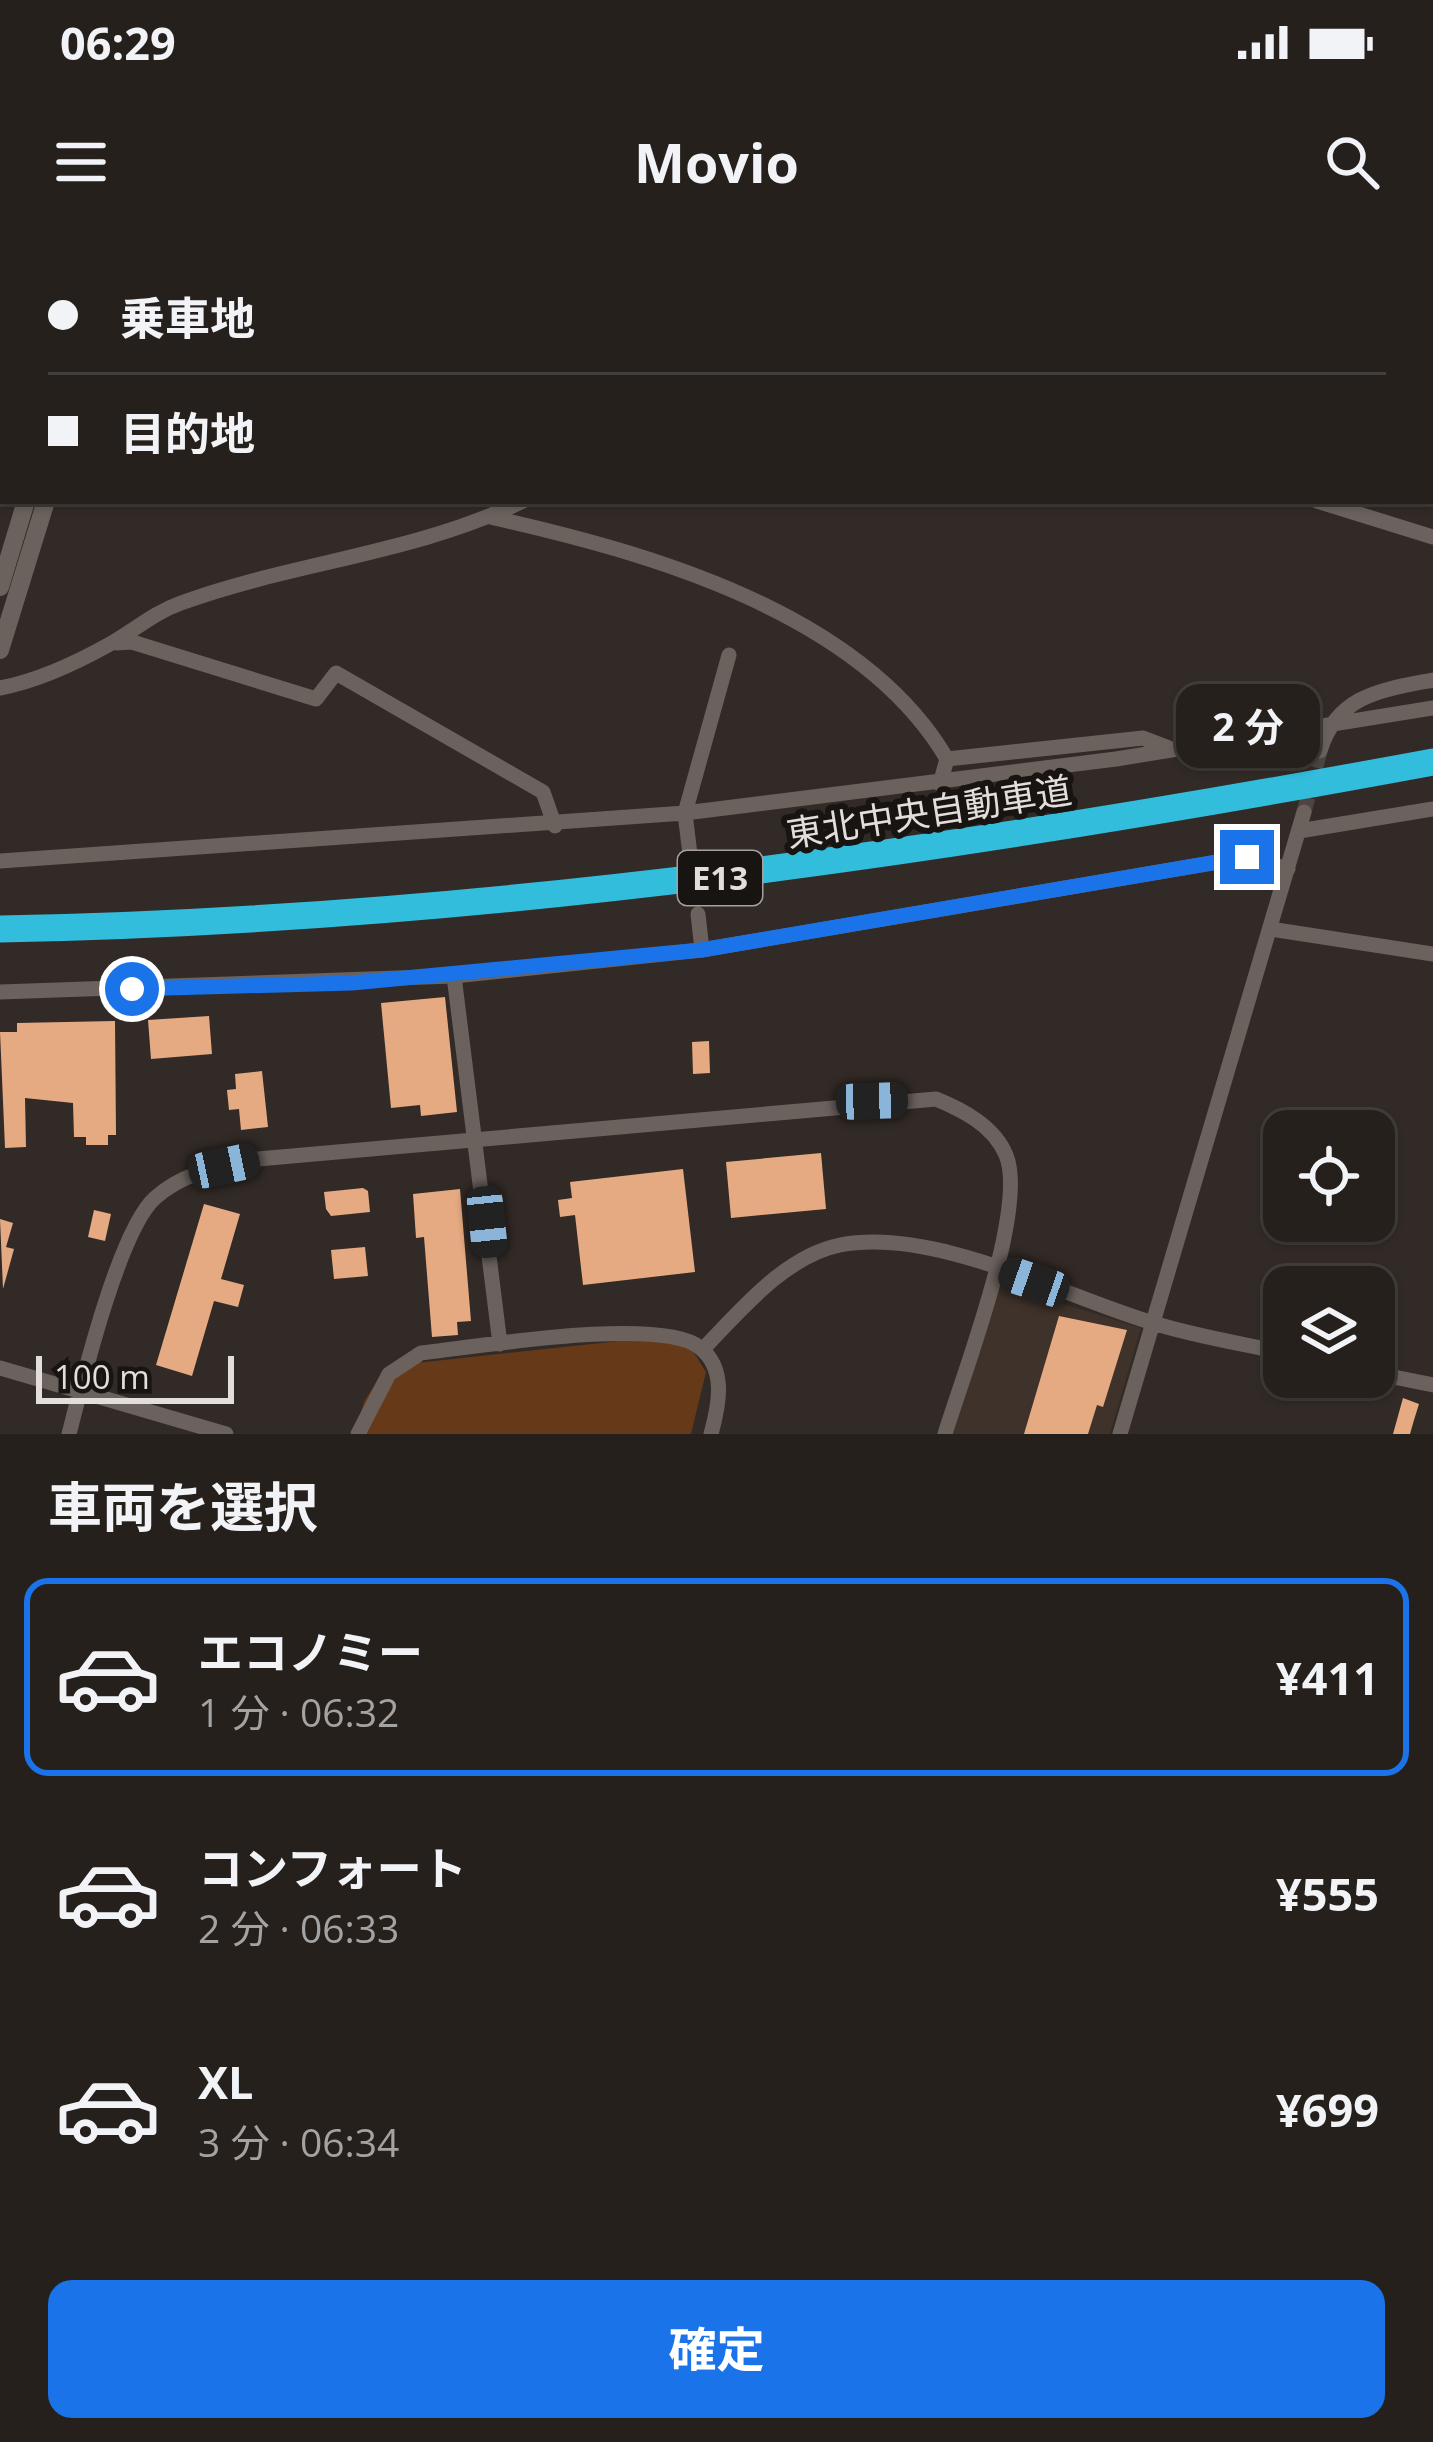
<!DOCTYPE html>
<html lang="ja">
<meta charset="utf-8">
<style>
:root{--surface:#26201c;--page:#322d29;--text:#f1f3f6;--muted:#a4a3a3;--line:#423e3b;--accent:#1a73e8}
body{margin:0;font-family:"Open Sans","Noto Sans JP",sans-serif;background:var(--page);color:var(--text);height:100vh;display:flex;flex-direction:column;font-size:45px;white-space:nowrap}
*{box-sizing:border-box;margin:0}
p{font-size:39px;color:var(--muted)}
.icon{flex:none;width:66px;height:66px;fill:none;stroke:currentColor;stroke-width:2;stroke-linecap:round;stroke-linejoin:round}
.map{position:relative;height:1194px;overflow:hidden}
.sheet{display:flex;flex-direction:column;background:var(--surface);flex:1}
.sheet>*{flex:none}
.banner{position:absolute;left:0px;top:0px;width:1434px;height:264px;box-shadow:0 3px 9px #0004,0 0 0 3px var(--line);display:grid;align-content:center;height:264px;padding:0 48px;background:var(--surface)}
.fabs{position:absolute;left:1263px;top:870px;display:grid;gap:24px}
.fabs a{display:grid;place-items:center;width:132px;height:132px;border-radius:24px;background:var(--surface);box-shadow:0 3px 9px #0004,0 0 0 3px var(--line);font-size:60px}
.scale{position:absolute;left:36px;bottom:30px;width:198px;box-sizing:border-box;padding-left:12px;border:6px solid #e3dedb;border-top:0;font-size:33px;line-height:42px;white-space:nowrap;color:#e3dedb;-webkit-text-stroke:9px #171412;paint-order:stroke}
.end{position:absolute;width:54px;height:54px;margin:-27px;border:15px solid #1a73e8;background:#fff;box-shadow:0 0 0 6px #fff}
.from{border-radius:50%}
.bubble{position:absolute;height:84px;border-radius:24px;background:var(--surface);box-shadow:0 3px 9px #0004,0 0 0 3px var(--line);font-size:39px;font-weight:700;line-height:84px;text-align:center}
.car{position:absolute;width:36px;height:72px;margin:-36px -18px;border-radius:15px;box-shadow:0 0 9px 3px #0007;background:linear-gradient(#222 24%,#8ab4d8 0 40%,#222 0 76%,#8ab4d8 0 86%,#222 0)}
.banner b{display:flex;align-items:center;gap:42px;height:114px;font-size:45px}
.banner b+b{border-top:3px solid var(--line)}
.banner i{width:30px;height:30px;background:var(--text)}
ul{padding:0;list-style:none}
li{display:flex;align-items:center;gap:36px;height:198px;margin:0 24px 18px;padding:0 24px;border:6px solid transparent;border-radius:24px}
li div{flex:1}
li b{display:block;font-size:45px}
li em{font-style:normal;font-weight:700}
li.on{border-color:var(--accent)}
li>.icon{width:108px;height:108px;stroke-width:1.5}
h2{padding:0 48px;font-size:54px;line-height:144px}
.action{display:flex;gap:24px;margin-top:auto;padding:24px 48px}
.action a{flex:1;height:138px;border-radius:24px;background:var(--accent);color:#fff;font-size:48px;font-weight:700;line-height:138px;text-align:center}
.status{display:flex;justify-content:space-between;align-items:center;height:84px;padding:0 60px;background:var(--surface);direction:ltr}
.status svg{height:33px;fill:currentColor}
header{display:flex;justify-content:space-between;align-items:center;height:156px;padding:0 48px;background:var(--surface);font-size:54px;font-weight:700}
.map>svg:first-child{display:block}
</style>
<div class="status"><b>06:29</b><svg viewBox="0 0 49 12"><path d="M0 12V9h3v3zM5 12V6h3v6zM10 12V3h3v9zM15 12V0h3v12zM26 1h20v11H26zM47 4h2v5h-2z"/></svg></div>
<header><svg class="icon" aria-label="menu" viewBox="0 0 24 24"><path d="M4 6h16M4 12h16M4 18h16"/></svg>Movio<svg class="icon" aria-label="search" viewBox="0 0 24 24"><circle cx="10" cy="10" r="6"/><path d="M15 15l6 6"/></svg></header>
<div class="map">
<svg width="1433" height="1194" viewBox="0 0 1433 1194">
<rect width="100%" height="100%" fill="#322a26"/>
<path fill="#3f322a" d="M999,1044L1141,1088L1110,1194H950Z"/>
<path fill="#663a19" d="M146,0H738L145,3Z
M657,1097L693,1111L706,1132L691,1194H355L364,1162L381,1134L416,1123Z"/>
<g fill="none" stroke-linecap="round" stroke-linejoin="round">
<path stroke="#2d1201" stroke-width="24" d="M1384,0L1385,3
M789,3L793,0
M1431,52L1433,53"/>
</g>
<path fill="#e6aa82" d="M445,757L457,872L421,876L420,865L391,868L381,763Z
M209,776L212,814L151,819L148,780Z
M115,781L116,895H108V905H86V897H74L73,863L25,858L26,907L5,908L0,792H17V783Z
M709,801L710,833L693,834L692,802Z
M262,831L268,887L241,890L239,869L229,870L227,850L236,849L235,834Z
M821,913L826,969L731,978L726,922Z
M683,929L695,1032L583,1045L575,975L560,977L558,960L572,958L570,942Z
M363,948L368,951L370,972L331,976L326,969L324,952Z
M460,949L471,1081L457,1082L458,1095L432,1097L424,997L416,998L413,954Z
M204,964L240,974L221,1039L244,1045L238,1067L214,1061L192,1136L156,1125Z
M94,970L111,974L105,1001L88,997Z
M0,979L13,983L6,1007L14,1009L3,1049Z
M365,1007L368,1036L334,1039L331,1010Z
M1059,1076L1127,1090L1103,1167L1097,1165L1088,1194H1024Z
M1403,1158L1419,1164L1414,1180L1410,1194H1393Z"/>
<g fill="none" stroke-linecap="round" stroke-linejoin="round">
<path stroke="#4d4541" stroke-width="15" stroke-dasharray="15 8" stroke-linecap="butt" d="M1304,572L1320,511"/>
<path stroke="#6b625d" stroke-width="15" d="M1317,261L1433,297
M490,277C647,312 861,372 947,519L940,544
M116,403L132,402L316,459L336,433L543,552L555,586
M0,448C38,441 76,423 110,404C135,390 153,373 181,363C293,322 414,314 523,261
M1320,511C1337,455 1381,450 1433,440
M947,519L1143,498L1169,508
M1299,591L1433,569
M0,621L685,573L1116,519L1433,468
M691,623L685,573L729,415
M698,674L702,710
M1270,689L1433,714
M454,736L500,1104
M0,752L454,736L702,710L1247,617L1288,629
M703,1109C740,1071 785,1016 840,1005C934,987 1061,1055 1150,1082C1193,1096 1240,1103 1284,1113
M0,1128L226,1194
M1374,1133L1433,1145
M69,1194C82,1143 119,990 155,958C185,931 220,927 258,919L936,859C963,870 994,886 1006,915C1028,968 963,1135 945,1194
M358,1194L389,1134L421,1113C476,1107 660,1076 699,1107C727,1128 719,1165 711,1194
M1120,1194L1304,572"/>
<path stroke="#6b625d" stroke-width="18" d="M103,3L104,0
M123,3L124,0
M0,347L26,261
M0,410L46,261"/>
<path stroke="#32bddd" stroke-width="27" d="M0,689C484,680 958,610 1433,522"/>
</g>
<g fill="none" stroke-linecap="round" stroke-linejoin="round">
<path stroke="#1a73e8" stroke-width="15" d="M132,749L352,743L701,710L1247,617"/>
</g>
<g text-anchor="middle" stroke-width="12" stroke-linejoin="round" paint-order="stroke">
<rect fill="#171412" stroke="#a6a19f" stroke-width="3" x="678" y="611" width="84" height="54" rx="9"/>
<g font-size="33" font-weight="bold" fill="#e3dedb">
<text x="720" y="650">E13</text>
</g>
<g font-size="36" fill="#e3dedb" stroke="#171412">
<text transform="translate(929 572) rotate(-9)" y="13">東北中央自動車道</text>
</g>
</g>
</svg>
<div class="fabs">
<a><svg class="icon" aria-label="locate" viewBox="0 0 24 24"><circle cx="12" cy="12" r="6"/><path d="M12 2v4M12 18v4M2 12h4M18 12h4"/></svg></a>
<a><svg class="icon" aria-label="layers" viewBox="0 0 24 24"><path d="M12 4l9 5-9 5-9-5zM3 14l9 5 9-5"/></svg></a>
</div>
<div class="scale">100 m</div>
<i class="end from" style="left:132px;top:749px"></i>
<i class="end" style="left:1247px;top:617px"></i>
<div class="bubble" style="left:1176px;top:444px;width:144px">2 分</div>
<i class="car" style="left:872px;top:861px;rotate:88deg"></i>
<i class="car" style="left:224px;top:926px;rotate:78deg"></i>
<i class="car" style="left:487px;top:982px;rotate:174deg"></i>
<i class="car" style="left:1034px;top:1042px;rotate:289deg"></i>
<div class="banner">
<b><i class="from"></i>乗車地</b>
<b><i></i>目的地</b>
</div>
</div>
<section class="sheet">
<h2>車両を選択</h2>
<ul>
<li class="on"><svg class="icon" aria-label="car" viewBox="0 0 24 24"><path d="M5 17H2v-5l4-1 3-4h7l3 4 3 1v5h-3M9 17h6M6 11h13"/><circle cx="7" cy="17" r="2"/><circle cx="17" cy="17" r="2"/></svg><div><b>エコノミー</b><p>1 分 · 06:32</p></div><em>¥411</em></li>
<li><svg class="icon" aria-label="car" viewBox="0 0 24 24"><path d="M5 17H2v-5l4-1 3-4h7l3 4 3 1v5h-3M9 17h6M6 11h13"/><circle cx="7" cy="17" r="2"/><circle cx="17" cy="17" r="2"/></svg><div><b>コンフォート</b><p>2 分 · 06:33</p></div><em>¥555</em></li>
<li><svg class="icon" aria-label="car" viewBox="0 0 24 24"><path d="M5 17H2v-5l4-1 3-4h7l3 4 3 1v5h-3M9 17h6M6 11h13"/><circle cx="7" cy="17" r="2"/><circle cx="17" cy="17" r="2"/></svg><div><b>XL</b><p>3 分 · 06:34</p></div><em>¥699</em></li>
</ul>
<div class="action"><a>確定</a></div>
</section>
